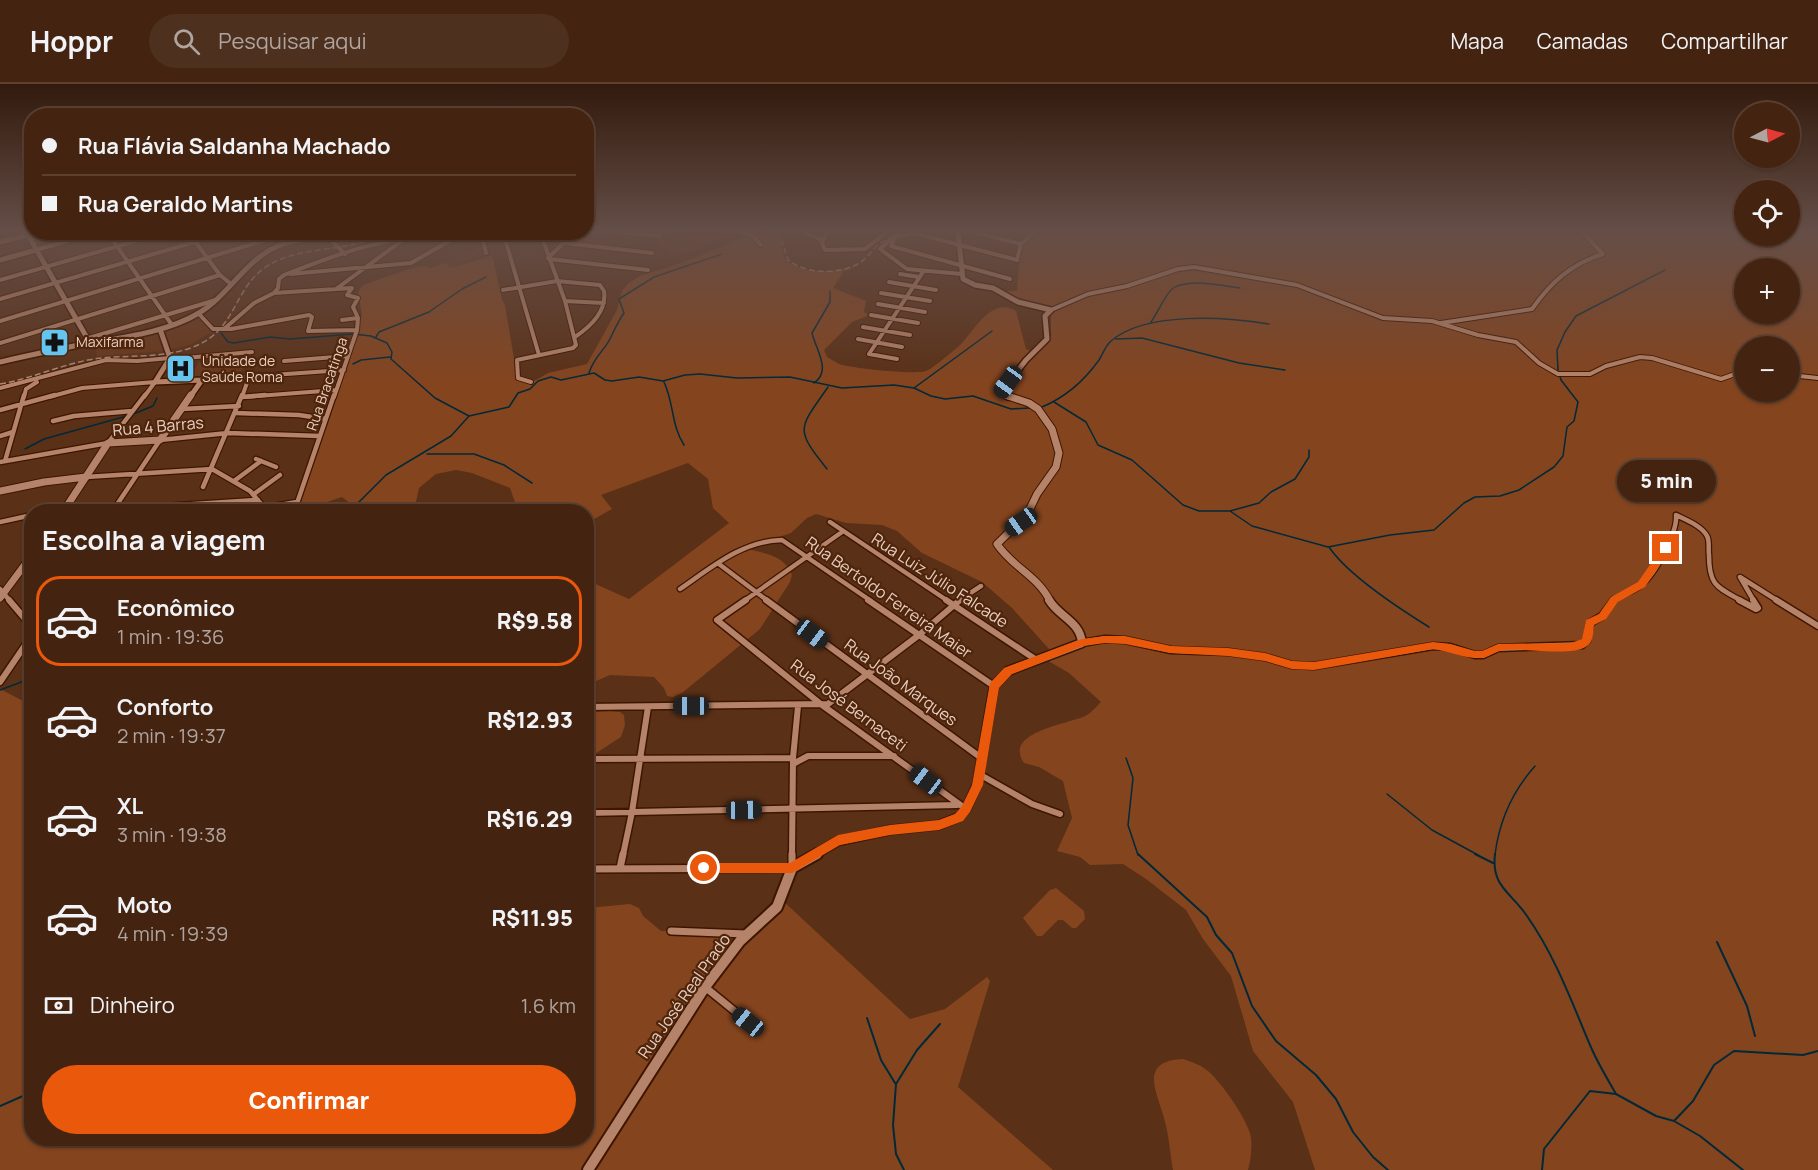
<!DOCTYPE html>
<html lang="pt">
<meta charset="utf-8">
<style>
:root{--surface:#442411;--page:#4e301f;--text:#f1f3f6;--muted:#afa49f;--line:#5c4131;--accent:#ea580c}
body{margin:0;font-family:Manrope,sans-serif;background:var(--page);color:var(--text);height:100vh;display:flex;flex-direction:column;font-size:22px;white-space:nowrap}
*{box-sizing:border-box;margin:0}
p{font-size:20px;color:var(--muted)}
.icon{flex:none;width:33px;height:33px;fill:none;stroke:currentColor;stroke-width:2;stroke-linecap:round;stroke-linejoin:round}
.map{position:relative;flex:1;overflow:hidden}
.details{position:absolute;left:24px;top:420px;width:570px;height:642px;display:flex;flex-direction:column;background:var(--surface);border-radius:24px;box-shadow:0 2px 4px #0004,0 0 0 2px var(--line)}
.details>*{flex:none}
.hud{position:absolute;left:24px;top:24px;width:570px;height:132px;border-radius:24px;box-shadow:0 2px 4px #0004,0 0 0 2px var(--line);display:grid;align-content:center;height:132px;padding:0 18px;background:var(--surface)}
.needle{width:39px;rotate:84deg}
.buttons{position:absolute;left:1734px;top:18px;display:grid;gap:12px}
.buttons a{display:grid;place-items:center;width:66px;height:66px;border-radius:50%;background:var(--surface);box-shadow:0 2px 4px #0004,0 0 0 2px var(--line);font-size:30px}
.end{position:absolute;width:27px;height:27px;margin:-14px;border:8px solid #ea580c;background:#fff;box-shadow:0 0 0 3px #fff}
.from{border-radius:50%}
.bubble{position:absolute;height:42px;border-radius:21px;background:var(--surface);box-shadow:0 2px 4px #0004,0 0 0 2px var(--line);font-size:20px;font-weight:800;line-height:42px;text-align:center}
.car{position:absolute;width:18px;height:36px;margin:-18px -9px;border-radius:8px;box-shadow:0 0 4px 2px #0007;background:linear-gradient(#222 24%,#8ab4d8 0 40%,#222 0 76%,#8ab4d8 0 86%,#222 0)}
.hud b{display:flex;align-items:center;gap:21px;height:57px;font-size:22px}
.hud b+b{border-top:2px solid var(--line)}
.hud i{width:15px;height:15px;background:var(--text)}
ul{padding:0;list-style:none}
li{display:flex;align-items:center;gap:18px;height:90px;margin:0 12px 9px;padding:0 6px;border:3px solid transparent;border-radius:24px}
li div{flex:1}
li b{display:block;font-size:22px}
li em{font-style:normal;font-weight:800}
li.on{border-color:var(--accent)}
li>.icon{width:54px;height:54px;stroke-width:1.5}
h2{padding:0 18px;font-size:27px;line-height:72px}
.pay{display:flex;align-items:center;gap:15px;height:66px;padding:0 18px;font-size:22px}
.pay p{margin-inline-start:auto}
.primary-button{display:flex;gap:12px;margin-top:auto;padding:12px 18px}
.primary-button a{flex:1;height:69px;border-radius:36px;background:var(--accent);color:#fff;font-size:24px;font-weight:800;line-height:69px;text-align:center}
header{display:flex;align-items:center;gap:36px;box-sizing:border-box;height:84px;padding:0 30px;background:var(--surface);border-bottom:2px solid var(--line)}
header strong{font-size:28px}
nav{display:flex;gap:33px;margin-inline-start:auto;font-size:21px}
.search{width:420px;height:54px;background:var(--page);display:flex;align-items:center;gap:15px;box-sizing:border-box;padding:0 21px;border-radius:33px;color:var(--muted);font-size:22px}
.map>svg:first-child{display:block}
</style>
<header>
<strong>Hoppr</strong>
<div class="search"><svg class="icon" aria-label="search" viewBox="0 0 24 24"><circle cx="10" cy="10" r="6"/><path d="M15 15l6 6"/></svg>Pesquisar aqui</div>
<nav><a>Mapa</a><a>Camadas</a><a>Compartilhar</a></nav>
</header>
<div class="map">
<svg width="1818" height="1086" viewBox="0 0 1818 1086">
<rect width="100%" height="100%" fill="#5a3017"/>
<path fill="#69371a" d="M684,148H734L736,149L678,172L656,160Z
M482,162L485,171L437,190L429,185Z
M199,232L208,244L213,247L192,260L166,267L97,272L94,259L149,249Z
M240,275L250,277L238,291L189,294L199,278Z"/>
<path fill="#84441e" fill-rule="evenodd" d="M744,148C755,148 776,144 781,156C784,162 782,169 785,175C805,193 834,187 858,182L844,187L833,204L866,217L864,228L867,230V232L852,238L824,266L827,273C831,275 835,278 839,280C849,284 916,291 926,287C931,286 954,266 959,262C973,249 991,211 1016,227L1026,265L1035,269L1051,252V223L1018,215L1003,207H1017L1020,165L1023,158L1038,148H1744V152H1790V148H1818V1086H1315L1293,1018L1253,967L1231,892L1203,855L1186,826L1146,795L1123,780L1090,781L1080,773L1057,767L1072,734L1063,697L1039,683L1024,679C1002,647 1072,640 1087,631C1092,628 1097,622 1101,618L1069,589L1050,578L1048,570L1049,565L1012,524L982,498L922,469L897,447L882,441L846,439L816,430L807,434L791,449L746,464C763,470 784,470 792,491L790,498L760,545L682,609L673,613L667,612L664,604L654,593L610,591L587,601V486L591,498L629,515L729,439L713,424L708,395L688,379L601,411L612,425L587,439L586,428L518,427L510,404L472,389L456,386L436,390L419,404L414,427H360L342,413L310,424L302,422L301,414L362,231L358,208L363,201L409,185L423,182L431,184L444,179L451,184L491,172L493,174L502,216L505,221L517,293L530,297L536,296L548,289L587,280L617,226L622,207L629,199L640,192L681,179L744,154L747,150ZM1744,184H1790V230H1744ZM1744,262H1790V308H1744Z
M0,605L31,621L32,1054H586L587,824L630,820L639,824L643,832L661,847L714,845L738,856L781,815L910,935L945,925L987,893L990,897L958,1003L1053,1086H0Z
M610,627L620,628L624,631L625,641L621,653L587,675L586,628Z
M1056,804L1084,827L1085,835L1076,844H1072L1063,836H1058L1042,852H1037L1023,834L1050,806Z
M1183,975C1192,978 1201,981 1208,987C1222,999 1244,1031 1250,1049C1253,1060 1251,1075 1248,1086H1173C1170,1069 1169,1051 1164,1034C1157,1008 1138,977 1183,975Z"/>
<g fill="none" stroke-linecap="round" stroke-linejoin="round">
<path stroke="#012938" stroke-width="1.5" d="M1151,238C1156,231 1167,209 1171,206C1185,193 1223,202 1240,204
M221,249L228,258L234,259L270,253L290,255L353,250L371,252L387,259L392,268L391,275L435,314L469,332
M376,253L379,248L429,228L462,205L486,193
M1116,255L1142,254L1239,279L1285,286
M353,280L361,276L390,273
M589,289C594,273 603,268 610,255C615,245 617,239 624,229L619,215L654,193L722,170
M664,298C674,319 671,341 684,361
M814,299C832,287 816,266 812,249L830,218V207
M914,304L992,247
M1054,318L1086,338L1098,361L1132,376L1183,421L1199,427H1230L1259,419L1271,408L1295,395L1309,373V366
M1042,323C1066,313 1084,297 1099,276C1103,270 1105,262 1111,257C1146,227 1226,233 1269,240
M131,331L153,322L157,314
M25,365L44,355L127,332
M427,370H474L504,381L532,399
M827,385C794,344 799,345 828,303
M1230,427L1252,442L1328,463L1390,451L1434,446L1464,419L1475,413L1500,412L1519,406L1554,383L1563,372L1567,343L1574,337L1578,318L1561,296L1558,286L1557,266L1565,248L1576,232L1665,186
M349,428L386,391L451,352L469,332L509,323L518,309L530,305L538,297L551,293L561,296L594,289L605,296L612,297L639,293L663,297L685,291L700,290L737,294L790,293L842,304L894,301L914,304L931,312L945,315L973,312L1011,325L1029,324
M1329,463C1348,491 1400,525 1429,543
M0,606L32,594
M1126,674L1133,694L1128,741L1138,771
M1387,710L1432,746L1478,771
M1495,771C1499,737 1512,708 1535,682"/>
<path stroke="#012938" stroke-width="2" d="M1138,770L1207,833L1216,851L1232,869L1252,922L1276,957L1316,991L1336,1015L1353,1048L1373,1073L1388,1086
M1475,770L1493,779
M1495,770C1491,803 1511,808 1527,832C1555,872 1571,916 1590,961C1597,978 1607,994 1616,1010
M1717,858L1747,922L1755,952
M867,934L881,976L895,999
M0,1022L32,1008
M1674,1037L1700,1052L1743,1086
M904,1086L896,1070L893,1041L896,1000L917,966L940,940
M1542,1086L1544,1065L1590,1007L1616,1010L1656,1032L1674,1037L1693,1017L1714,981L1734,967L1803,971L1818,967"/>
<defs>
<path id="street-far3" d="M26,148L28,151L38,148
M107,148L172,241
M188,148L220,191L231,200
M481,148L486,169
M503,148L539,271
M617,148L660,152
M740,148L752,151L761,161
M803,148L822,156
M827,148L822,159L825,166L865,165L887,148
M898,148L891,162L1010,195
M974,148L1021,160
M482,150L491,148
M895,153L914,149L1017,176L1021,160L1035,148
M331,156L345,170
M565,159L652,169
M880,165L907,185L962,190
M880,165L894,152
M36,166L99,148
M548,174L575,148
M549,175L648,186
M290,190L411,179L465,148
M900,190L919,193
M0,196L167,148
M889,198L936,206
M336,205L407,153
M503,206L557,197L600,201L604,207C607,227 590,243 575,253
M274,209L278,204L279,195L284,191C337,170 398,147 456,153
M881,209L930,217
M0,215L229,148
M565,217L604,219
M878,220L925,228
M1051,226L1088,210L1127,202L1178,185L1194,183L1297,201L1383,234L1432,237L1478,251L1516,258L1539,279L1558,290H1590L1606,282L1640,273L1652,274L1721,295L1735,290L1744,275
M198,229L213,245H231L309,231L312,233L308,247L357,246
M871,231L918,239
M342,236L358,234
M0,237L292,148
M1441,239L1532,225C1551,198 1571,180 1603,170L1582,148
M863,243L910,251
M224,245L254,219L274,209L352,204
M89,254L216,216
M858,255L902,263
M0,259L220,191
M897,275L869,270L923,188
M284,277L348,272
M167,281L185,274L252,268
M1790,291L1818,294
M202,296L344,286
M531,298L518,294L517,276L573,264L576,261L565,217L540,148
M0,304L106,276L137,277L170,274
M24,313L26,305L37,298
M49,313L82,304L155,298
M144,313L155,298
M242,313L249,293
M245,313L336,306
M334,313L357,246L358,234L353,223L358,214L347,211L352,204"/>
<path id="street-far2" d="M242,313L265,311
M182,325L239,322
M0,326L55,311
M236,329L299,331L325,335
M53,337L74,332L132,327
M0,352L13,348
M256,375L276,383
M5,377L24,311
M0,378L108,359L145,311
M86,393L212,385L250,407L262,421L267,423L297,418
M234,397L261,377
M203,403L242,311
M254,410L280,391
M70,428L258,416
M112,428L160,356L228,349L320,352
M294,428L334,311
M1676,431C1686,436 1702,442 1707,452C1710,457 1708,466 1709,471C1709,502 1717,503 1742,517
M0,438L32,431
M830,438L948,517
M719,480L768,517
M0,505L10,517
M680,505C712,483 742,457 782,456L871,517
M744,517L842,448
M958,517L981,502
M1613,517C1621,510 1633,508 1641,501C1655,491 1678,447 1676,431
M1754,517L1740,493L1778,517"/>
<path id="street-far1" d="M9,516L32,543
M746,516L717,536L822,621L966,725
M766,516L980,673
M868,516L994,602
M946,516L1035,575
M1739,516L1756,525L1758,524L1753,516
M1776,516L1818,542
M1082,559L1105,555L1125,556L1171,566L1228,568L1265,573L1292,581L1314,582L1433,562L1450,563L1475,571H1483L1498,564L1582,561L1587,556L1590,539L1602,532L1614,516
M0,598L32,551
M586,623L828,620L919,551L960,516
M586,675L793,674
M793,680L808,672H894
M979,690L1032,720L1060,730
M586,729L957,721
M623,771L632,728L648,623
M792,771L793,674L798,622"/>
<path id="street" d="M620,784L623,770
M586,785L792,784V770
M671,847L746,850
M705,903L748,938"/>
<path id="secondary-far3" d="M958,148L963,195L975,201L993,204L1018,218L1051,226L1045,232L1047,255L1026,276L1001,308L1008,313
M0,158L28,151L90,259
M0,176L36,166
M0,278C30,271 59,265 89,259C126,253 167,248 199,229C229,211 245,176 278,162C307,150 339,158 368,148
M155,298L170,274L160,245
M155,298L202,296
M190,313L202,296"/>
<path id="secondary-far2" d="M1005,311L1029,319L1038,325L1052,345L1059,369L1056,383L1037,410L1027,431L997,460C1012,483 1038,492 1050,517
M0,407L44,398L86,393
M63,428L108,359L160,356L191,311
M0,514L32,471"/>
<path id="secondary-far1" d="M814,771L838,757L890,746L939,741L959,733L966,725L977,701L994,602L1008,587L1082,559C1080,537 1059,533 1049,516"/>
<path id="secondary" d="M588,1086L705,903L740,857L777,823L792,784L817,770"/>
</defs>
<use href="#street-far3" stroke="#3e1600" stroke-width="6"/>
<use href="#street-far2" stroke="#3e1600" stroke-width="7"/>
<use href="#street-far1" stroke="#3e1600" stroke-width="9"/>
<use href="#street" stroke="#3e1600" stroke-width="10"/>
<use href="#secondary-far3" stroke="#3e1600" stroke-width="8"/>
<use href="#secondary-far2" stroke="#3e1600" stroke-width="9"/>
<use href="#secondary-far1" stroke="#3e1600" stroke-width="11"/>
<use href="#secondary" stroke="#3e1600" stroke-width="14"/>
<use href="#street-far3" stroke="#b58369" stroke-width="4"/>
<use href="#street-far2" stroke="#b58369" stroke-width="4.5"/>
<use href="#street-far1" stroke="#b58369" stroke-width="6"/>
<use href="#street" stroke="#b58369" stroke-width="7"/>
<use href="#secondary-far3" stroke="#b58369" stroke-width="5"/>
<use href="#secondary-far2" stroke="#b58369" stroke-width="7"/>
<use href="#secondary-far1" stroke="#b58369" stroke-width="8"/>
<use href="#secondary" stroke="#b58369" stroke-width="10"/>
<path stroke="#ab8976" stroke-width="1.5" stroke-dasharray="6 3" stroke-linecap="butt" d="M776,148L781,154L788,176C807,191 841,191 861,178C868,173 872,166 878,161C885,156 892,152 899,148
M0,300C30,295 58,282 88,276C125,269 165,277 200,260C235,243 235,206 263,185C286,167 322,167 350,161C366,158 382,153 398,148"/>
</g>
<linearGradient id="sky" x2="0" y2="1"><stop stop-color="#321a0d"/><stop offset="0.49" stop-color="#654e47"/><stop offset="1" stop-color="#654e47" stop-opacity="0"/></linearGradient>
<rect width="1818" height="300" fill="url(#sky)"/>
<path fill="#ea580c" d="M1666,461L1671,464L1645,503L1618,518L1606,535L1594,541C1593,548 1594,557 1587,562C1570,574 1521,562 1500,567C1492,569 1486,575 1478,574C1464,574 1448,567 1433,565L1314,586L1292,585L1265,577L1228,572L1171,569L1125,560L1105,559L1083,562L1012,590L999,604L983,701L970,728L963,737L939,746L890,751L840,761L792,789H704L698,784L704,779H790L838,751L890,741L939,736L955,730L962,722L972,701L990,599L1004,584L1082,555L1105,552H1125L1171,562L1228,564L1265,569L1292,577L1314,578L1433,558L1450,560L1475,567H1482L1498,560L1571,559L1582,555L1586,536L1599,530L1611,513L1638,498L1663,462Z"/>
<defs>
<symbol id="pharmacy-square" viewBox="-11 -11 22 22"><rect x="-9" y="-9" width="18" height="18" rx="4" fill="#65c5ee" stroke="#4f250c"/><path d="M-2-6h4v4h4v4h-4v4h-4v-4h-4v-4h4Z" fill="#111"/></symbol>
<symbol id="hospital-square" viewBox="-11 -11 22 22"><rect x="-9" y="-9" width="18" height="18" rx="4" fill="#65c5ee" stroke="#4f250c"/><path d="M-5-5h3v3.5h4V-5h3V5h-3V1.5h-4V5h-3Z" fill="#111"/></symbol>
</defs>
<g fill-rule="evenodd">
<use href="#pharmacy-square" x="38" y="242" width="33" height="33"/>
<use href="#hospital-square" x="164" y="268" width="33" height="33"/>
</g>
<g text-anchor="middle" stroke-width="4.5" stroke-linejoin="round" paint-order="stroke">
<g font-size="14" fill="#e9cec0" stroke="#4f250c" text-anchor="start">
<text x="76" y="263">Maxifarma</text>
<text x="202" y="282">Unidade de<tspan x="202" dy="16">Saúde Roma</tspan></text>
</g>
<g font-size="14" fill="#e9cec0" stroke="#4f250c">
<text transform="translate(327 300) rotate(-71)" y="5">Rua Bracatinga</text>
</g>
<g font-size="16" fill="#e9cec0" stroke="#4f250c">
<text transform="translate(158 342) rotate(-5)" y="6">Rua 4 Barras</text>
<text transform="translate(940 496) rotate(33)" y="6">Rua Luiz Júlio Falcade</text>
<text transform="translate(889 513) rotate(35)" y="6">Rua Bertoldo Ferreira Maier</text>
<text transform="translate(901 598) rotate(36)" y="6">Rua João Marques</text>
<text transform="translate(849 621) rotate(37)" y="6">Rua José Bernaceti</text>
<text transform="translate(684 912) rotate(-55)" y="6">Rua José Real Prado</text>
</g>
</g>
</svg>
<div class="buttons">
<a><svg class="needle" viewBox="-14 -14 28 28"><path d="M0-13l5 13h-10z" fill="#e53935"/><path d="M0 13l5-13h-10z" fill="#afa49f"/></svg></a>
<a><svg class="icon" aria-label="locate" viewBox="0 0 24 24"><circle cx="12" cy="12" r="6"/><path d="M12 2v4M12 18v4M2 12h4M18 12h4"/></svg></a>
<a>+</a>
<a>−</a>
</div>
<i class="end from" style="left:704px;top:784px"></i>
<i class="end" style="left:1666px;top:464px"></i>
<div class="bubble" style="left:1617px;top:376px;width:99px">5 min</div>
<i class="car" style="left:1008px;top:298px;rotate:216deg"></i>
<i class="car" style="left:1021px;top:438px;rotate:235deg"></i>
<i class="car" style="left:812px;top:550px;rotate:127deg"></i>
<i class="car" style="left:691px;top:622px;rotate:270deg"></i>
<i class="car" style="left:926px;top:696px;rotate:307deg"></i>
<i class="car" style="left:744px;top:726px;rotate:89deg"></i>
<i class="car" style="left:748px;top:938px;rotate:309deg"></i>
<div class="hud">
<b><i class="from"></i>Rua Flávia Saldanha Machado</b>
<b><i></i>Rua Geraldo Martins</b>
</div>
<section class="details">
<h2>Escolha a viagem</h2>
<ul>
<li class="on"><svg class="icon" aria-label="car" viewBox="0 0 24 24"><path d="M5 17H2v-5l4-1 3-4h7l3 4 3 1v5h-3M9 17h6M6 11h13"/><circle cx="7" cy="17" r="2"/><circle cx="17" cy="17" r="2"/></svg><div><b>Econômico</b><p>1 min · 19:36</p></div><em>R$9.58</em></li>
<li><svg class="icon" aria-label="car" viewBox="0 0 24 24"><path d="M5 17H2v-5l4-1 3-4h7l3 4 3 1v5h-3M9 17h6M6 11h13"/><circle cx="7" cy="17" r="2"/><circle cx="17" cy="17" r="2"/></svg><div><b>Conforto</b><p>2 min · 19:37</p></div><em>R$12.93</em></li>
<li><svg class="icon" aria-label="car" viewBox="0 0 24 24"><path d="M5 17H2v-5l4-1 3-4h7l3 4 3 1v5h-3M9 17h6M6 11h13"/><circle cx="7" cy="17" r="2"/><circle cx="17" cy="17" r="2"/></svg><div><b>XL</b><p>3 min · 19:38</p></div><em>R$16.29</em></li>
<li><svg class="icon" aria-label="car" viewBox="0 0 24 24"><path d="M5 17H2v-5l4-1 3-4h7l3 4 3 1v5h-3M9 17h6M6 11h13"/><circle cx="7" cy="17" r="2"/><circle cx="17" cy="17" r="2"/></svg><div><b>Moto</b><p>4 min · 19:39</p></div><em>R$11.95</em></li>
</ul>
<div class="pay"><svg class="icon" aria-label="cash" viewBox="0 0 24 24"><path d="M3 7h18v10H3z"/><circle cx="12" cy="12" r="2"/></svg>Dinheiro<p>1.6 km</p></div>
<div class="primary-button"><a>Confirmar</a></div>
</section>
</div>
